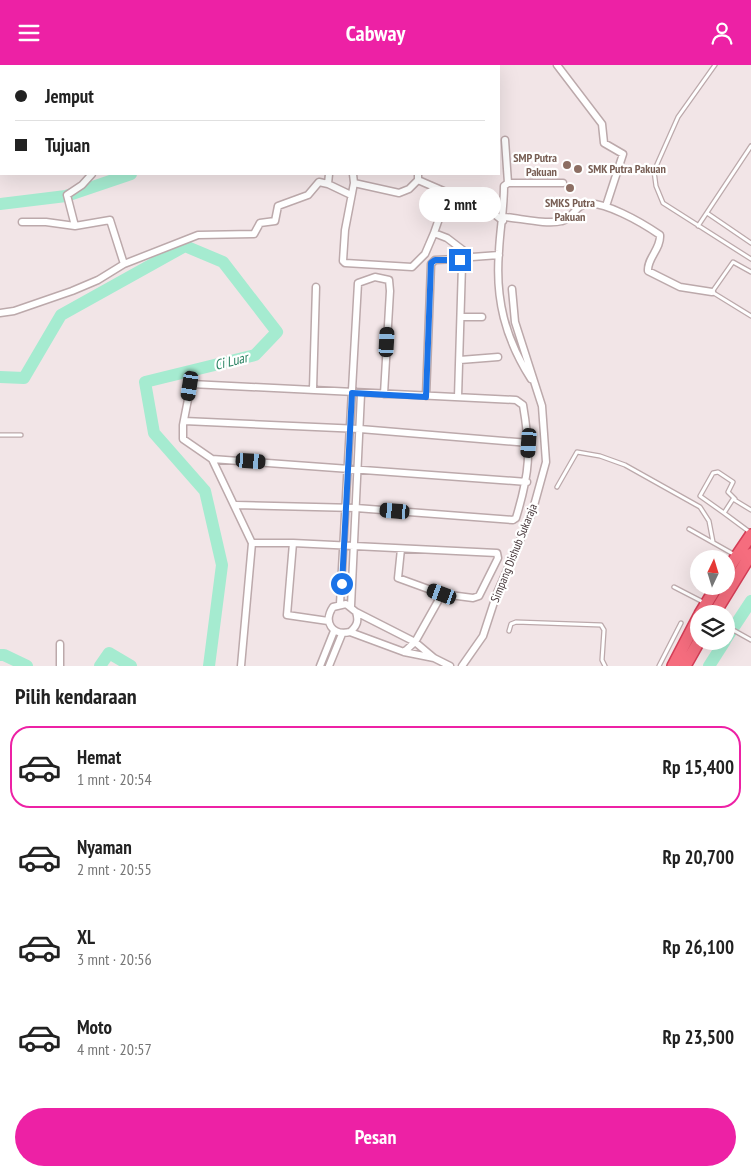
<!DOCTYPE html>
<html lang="id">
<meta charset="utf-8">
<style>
:root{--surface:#fff;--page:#f6f6f6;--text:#222;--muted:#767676;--line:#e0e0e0;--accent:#ed21a5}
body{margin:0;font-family:"PT Sans Narrow",sans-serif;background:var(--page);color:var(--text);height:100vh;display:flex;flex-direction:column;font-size:19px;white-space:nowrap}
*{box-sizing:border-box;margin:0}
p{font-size:16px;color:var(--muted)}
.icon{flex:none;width:28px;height:28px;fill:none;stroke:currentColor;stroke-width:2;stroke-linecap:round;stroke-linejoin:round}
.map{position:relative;height:601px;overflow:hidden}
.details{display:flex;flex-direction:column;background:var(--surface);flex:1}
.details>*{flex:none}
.banner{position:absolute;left:0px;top:0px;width:500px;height:110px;box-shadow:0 5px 20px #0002;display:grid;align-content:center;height:110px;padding:0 15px;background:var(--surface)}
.needle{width:32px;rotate:4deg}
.fabs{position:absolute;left:690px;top:485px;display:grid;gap:10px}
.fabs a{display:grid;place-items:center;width:45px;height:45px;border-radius:50%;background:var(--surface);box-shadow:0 5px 20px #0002;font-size:25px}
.end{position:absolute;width:22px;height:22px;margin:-11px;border:6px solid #1a73e8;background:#fff;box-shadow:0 0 0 2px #fff}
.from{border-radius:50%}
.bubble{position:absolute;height:35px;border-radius:18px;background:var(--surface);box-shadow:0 5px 20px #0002;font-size:16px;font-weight:600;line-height:35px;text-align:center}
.car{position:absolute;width:15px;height:30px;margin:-15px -8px;border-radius:6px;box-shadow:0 0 4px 1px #0007;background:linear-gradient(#222 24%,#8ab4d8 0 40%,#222 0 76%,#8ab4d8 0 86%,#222 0)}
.banner b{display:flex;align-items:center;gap:18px;height:48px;font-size:19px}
.banner b+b{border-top:1px solid var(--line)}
.banner i{width:12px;height:12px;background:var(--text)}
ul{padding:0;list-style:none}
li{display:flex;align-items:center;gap:15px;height:82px;margin:0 10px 8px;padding:0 5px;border:2px solid transparent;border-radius:20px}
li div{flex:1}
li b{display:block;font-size:19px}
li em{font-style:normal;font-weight:600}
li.active{border-color:var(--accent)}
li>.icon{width:45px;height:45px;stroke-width:1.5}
h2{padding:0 15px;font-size:22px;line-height:60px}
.action{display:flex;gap:10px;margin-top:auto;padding:10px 15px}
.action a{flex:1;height:58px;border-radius:30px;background:var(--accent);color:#fff;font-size:20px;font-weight:600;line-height:58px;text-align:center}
header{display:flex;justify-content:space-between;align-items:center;height:65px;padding:0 15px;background:var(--accent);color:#fff;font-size:22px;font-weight:600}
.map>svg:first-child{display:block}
</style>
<header><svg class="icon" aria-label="menu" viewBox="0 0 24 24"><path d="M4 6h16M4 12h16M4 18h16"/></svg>Cabway<svg class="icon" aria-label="person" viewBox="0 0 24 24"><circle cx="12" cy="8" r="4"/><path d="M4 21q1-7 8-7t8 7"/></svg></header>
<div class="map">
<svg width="751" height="601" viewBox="0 0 751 601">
<rect width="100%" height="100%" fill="#f2e5e7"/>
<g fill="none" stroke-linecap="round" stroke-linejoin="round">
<path stroke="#a5ebd0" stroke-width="12" d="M0,139L66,131L131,109
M0,312L24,313L61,250L185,181L223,197L277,267L255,290L145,317L154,368L205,426L222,500L209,601
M726,574L751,536
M0,590H4L27,601
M100,601L109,588L131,601
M709,601L725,576"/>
<defs>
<path id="lane" d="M715,0L678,52L654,106L656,121L663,138L751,194
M707,148L751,178
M698,161L751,81
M751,207L733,197L712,227L751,251
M0,370H21
M557,422L577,387L600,391L625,400L700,442L709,456L713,477
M724,448L700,431L713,408L718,407L733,417L728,427L735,434
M689,464L735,490
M751,468L724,448L733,434L751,445
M674,522L705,538
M726,561L751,575
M509,566L511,559L516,557L601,560L604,565L602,595L605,601
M659,601L681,558"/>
<path id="street" d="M164,0L166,1
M270,0L271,1
M301,0V1
M401,0H406
M557,0L602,59L604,78L623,89L606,141
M144,1L145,0
M258,1L259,0
M375,1L379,0
M505,75L508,118L504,121C504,144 500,164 499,186C495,234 505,273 531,314
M92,109L82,120L67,130L75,161L110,155L124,199
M353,109L354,118L399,128L409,124L418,115
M418,109V115L455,131L485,142L503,156
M354,118L345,165L343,196L345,198L412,202L425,189L434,168L447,173L472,192L499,190
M508,118H563
M328,119L329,109
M504,152C519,153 547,160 562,156C571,154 575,143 583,140C601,133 644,159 660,170C661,184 647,193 648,206L680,222L712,227
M22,157H46L75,161
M434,168L448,128
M0,248L14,246L72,226L98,215L124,199L198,170L254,169L260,158L275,156L278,141L308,130L319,117L328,119L351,130
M461,252H482
M460,295L498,292
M313,324L316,222
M426,331L431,199L435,195L457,194L462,200L458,332
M184,356L360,364L529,378
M212,394L527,417
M236,440L356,443L513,455L516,453C530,407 531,387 523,340L516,335L191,319L183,360V374L212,394L252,478L241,601
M252,478H293L287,550L328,556
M293,478L497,488L498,493L479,531L473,533L442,529L415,577L404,587
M401,484L398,513L442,529
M340,539L358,218L375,212L389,215L390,226L384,329
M351,541L361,329
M356,547L415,577L434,593L450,601
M350,567C357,561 359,556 356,547L346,539L333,542C323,557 332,571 350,567L404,587L434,593
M60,601V579
M320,601L334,566
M329,601L342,569
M462,601L483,571L497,528L532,448L546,397L542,341L515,257L512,224"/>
<path id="highway" d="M726,507L751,470
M700,549L717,521
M714,549L751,489
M673,601L699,551
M685,601L699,576"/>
</defs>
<use href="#lane" stroke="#bca9ab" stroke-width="5.5"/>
<use href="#street" stroke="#bca9ab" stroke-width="9"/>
<use href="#highway" stroke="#d43d56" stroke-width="14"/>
<use href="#lane" stroke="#fff" stroke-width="3"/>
<use href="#street" stroke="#fff" stroke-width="6"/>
<use href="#highway" stroke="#f56d7e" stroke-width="11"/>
</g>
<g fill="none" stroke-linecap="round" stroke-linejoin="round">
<path stroke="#1a73e8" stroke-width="6" d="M342,519L352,328L426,332L431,198L435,195H460"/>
</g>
<g fill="#8d6e63" stroke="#fff" stroke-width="2">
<circle cx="567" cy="100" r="5"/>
<circle cx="578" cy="104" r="5"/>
<circle cx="570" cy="123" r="5"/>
</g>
<g text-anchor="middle" stroke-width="4.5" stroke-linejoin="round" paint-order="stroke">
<g font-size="12" font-weight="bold" fill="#785e54" stroke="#fff" text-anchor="end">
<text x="557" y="97">SMP Putra<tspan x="557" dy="14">Pakuan</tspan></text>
<text x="588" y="108" text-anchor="start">SMK Putra Pakuan</text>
<text x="570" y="142" text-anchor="middle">SMKS Putra<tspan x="570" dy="14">Pakuan</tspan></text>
</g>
<g font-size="12" fill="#443538" stroke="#fff">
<text transform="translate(514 488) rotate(-68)" y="4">Simpang Dishub Sukaraja</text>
</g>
<g font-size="14" font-style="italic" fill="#2c8363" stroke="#fff">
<text transform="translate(231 296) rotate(-14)" y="5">Ci Luar</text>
</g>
</g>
</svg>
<div class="fabs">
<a><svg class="needle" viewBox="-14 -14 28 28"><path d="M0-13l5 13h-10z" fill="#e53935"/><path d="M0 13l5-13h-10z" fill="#767676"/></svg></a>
<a><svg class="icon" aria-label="layers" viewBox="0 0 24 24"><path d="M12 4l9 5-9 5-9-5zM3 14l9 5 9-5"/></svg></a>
</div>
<i class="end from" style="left:342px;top:519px"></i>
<i class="end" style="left:460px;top:195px"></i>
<div class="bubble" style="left:419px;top:122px;width:82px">2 mnt</div>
<i class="car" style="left:387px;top:277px;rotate:3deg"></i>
<i class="car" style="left:190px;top:321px;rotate:189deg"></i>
<i class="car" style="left:529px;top:378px;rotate:184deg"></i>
<i class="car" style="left:251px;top:396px;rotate:94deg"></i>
<i class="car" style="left:395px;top:446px;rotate:275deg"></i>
<i class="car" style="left:442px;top:529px;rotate:290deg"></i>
<div class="banner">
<b><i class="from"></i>Jemput</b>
<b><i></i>Tujuan</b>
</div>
</div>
<section class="details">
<h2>Pilih kendaraan</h2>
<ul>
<li class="active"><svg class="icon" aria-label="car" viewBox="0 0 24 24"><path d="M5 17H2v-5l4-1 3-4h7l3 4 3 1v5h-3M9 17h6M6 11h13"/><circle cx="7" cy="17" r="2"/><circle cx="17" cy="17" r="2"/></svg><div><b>Hemat</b><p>1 mnt · 20:54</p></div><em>Rp 15,400</em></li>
<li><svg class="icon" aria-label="car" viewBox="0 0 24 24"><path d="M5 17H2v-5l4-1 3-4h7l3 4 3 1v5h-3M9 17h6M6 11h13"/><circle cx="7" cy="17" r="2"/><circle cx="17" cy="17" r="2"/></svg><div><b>Nyaman</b><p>2 mnt · 20:55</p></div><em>Rp 20,700</em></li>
<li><svg class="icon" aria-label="car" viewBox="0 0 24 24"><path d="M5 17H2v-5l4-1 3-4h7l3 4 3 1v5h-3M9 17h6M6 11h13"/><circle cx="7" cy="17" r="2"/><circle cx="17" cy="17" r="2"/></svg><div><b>XL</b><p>3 mnt · 20:56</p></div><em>Rp 26,100</em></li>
<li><svg class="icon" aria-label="car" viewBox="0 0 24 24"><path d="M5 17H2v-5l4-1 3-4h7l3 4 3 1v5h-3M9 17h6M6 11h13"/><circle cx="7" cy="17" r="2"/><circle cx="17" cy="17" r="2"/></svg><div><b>Moto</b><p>4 mnt · 20:57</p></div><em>Rp 23,500</em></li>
</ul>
<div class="action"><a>Pesan</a></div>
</section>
